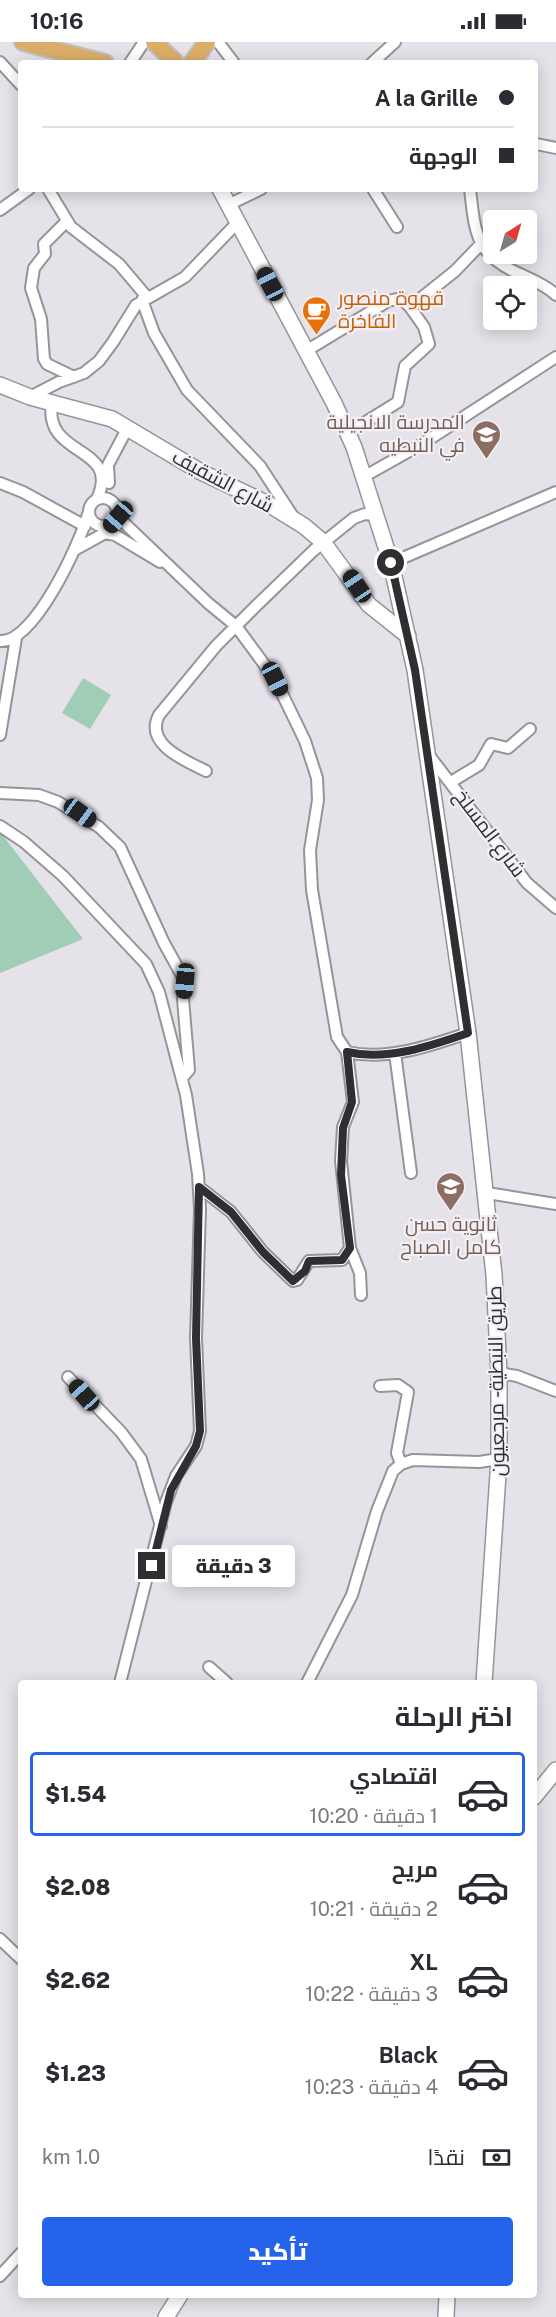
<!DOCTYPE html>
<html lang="ar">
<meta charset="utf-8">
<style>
:root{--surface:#fff;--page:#f7f7f7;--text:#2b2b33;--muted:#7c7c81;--line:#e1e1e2;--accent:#2563eb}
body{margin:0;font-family:"Public Sans",Cairo,sans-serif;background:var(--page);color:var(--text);direction:rtl;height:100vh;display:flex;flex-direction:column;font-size:22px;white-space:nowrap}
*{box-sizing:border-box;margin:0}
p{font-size:20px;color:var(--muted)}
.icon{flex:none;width:33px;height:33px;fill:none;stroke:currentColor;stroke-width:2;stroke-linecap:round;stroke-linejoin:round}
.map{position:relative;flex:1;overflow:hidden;direction:ltr}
.sheet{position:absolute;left:18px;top:1638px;width:519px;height:618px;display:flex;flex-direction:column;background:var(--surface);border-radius:6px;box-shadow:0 3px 15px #0003;direction:rtl}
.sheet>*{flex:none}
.banner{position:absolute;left:18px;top:18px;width:520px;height:132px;border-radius:6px;box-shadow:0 3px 15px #0003;direction:rtl;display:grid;align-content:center;height:132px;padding:0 24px;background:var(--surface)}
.needle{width:39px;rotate:37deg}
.fabs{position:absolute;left:483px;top:168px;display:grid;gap:12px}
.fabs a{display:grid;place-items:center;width:54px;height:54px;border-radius:6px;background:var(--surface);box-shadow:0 3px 15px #0003;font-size:30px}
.end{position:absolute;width:27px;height:27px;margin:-14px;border:8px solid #2f2e30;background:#fff;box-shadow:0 0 0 3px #fff}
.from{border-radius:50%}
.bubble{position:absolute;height:42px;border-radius:6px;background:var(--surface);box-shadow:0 3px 15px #0003;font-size:20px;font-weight:800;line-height:42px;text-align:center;direction:rtl}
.car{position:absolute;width:18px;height:36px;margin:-18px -9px;border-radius:8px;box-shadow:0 0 4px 2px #0007;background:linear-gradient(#222 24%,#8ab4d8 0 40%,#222 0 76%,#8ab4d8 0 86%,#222 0)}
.banner b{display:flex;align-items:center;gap:21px;height:57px;font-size:22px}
.banner b+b{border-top:2px solid var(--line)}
.banner i{width:15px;height:15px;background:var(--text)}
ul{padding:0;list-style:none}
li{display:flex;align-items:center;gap:18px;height:84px;margin:0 12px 9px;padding:0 12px;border:3px solid transparent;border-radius:6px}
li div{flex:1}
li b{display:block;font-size:22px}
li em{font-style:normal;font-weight:800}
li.selected{border-color:var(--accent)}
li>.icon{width:54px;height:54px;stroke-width:1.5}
h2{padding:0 24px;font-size:27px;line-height:72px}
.pay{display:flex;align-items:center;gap:15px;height:66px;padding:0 24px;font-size:22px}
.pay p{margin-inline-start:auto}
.cta{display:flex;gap:12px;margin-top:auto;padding:12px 24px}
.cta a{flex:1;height:69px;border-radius:6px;background:var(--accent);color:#fff;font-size:24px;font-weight:800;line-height:69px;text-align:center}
.status{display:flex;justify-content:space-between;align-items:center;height:42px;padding:0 30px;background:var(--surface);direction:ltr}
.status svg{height:16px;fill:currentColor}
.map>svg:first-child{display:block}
</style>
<div class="status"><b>10:16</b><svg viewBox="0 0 49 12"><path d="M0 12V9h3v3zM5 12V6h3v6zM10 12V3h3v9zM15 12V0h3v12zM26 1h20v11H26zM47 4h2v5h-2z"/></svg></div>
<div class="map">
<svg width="556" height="2275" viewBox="0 0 556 2275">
<rect width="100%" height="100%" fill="#e5e2e9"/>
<path fill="#a0cdb6" d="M83,636L111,653L90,687L62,671Z
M0,790L83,897L0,931Z"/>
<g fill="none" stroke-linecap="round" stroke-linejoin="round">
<defs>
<path id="street" d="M218,0L234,21
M0,20L21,43
M130,21L144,0
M372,21L395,0
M536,102L556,106
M48,147L71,185L119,222L147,255
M373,147L397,185
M470,147C475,190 475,213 520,232C532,238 546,243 556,253
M228,163L261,147
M0,168L29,147
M67,179L44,202L45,212L34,226L31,246L41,277L44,317L47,322L74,335
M142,258L154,291L187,348L260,424L294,476
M306,309L388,259L401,256L410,265L455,229L480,203
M30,355L59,340L84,331L99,319L113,300L136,263L185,235L237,181
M52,361C43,417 122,402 97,457
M348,391L398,360L405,324L429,302L424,285L410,265
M365,434L422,402L556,315
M0,441L23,450L85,484
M109,441L108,423L128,385
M89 470a14 14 0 1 1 28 0a14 14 0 1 1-28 0Z
M118,475L208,561L236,584L275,637L305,699L317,736L318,758L310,808L312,848L337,995L347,1010L353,1060L343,1085L341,1119L350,1206L342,1218L309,1219L297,1238L293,1239L263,1210L231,1170L199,1145
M76,507L105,491L115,493L160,520
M391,521L556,450
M0,599C34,602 80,501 88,472
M0,693L16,596
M428,712L527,841L556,866
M206,729C184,718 144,702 159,673L216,604L258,562L314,508L354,476L365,472L375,473
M451,740L479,723L491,702L508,706L530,687
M0,751L39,753L58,760L99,785L120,805L164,901L185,939L183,957L189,1028L182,1036
M0,784L24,800L63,834L146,922L159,950L186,1053L198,1132L200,1167L196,1296L200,1389L196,1404L176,1434L166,1460L120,1641
M347,1010C387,1019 430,1004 468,991
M395,1011L411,1131
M487,1151L556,1162
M350,1206L360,1231L361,1253
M499,1331L517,1334L556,1349
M68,1335L121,1390L141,1417L161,1484
M380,1344L398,1343L408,1350L397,1411L401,1422
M209,1625L227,1641
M307,1641L352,1553L377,1469L393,1429L401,1422L413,1418L479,1420L499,1417
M0,1897L21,1917
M0,2234L21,2211"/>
<path id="secondary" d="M220,147L334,361L354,405L391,521L415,628L468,991L494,1233L499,1331V1417L484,1641
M0,343L30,355L112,377L201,430L270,463L304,484L323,500L369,563L408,594
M534,1755L556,1728
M166,2275L180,2253
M446,2275L447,2253"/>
<path id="primary" d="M23,0L105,21
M154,0L176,21
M192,21L207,0"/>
</defs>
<use href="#street" stroke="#96949a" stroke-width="14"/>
<use href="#secondary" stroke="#96949a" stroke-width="18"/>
<use href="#primary" stroke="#c1c0c1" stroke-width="20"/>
<use href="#street" stroke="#fff" stroke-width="10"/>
<use href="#secondary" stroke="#fff" stroke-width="15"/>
<use href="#primary" stroke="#daad68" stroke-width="16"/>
</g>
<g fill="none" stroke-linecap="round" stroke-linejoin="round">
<path stroke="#2f2e30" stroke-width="8" d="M152,1524L171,1448L196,1404L200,1389L196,1296L199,1145L231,1170L263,1210L293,1239L305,1229L309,1219L342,1218L350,1206L341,1133L343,1086L352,1060L347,1010C387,1019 431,1004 468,991L415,628L391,521"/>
</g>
<defs>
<symbol id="cafe-pin" viewBox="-11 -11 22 30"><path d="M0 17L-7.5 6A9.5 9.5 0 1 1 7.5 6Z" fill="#e8710a" stroke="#f2f0f6"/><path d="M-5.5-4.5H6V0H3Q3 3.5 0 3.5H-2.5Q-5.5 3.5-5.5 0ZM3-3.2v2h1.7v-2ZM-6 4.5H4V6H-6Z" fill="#fff"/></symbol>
<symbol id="school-pin" viewBox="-11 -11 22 30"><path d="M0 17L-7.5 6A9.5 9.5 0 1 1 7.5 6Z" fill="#8d6e63" stroke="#f2f0f6"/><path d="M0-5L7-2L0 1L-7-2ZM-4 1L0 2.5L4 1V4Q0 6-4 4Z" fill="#fff"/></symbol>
</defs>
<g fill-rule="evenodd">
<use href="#cafe-pin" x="300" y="252" width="33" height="45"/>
<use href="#school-pin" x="470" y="376" width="33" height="45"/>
<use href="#school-pin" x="434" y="1128" width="33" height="45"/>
</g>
<g text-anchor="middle" stroke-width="4.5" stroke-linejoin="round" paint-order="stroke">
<g font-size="20" fill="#c56008" stroke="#f2f0f6" text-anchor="start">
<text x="338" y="263">قهوة منصور<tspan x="338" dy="23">الفاخرة</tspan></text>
</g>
<g font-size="20" fill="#785e54" stroke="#f2f0f6" text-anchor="end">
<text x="465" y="387">المدرسة الانجيلية<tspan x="465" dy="23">في النبطيه</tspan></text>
<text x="451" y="1189" text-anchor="middle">ثانوية حسن<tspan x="451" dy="23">كامل الصباح</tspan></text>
</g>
<g font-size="20" fill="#2f2e30" stroke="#f2f0f6">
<text transform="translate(223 439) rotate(28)" y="7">شارع الشقيف</text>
<text transform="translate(490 791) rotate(53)" y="7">شارع المسلخ</text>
<text transform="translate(496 1339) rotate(-91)" y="7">طريق النبطية - مرجعيون</text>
</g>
</g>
</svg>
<div class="fabs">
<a><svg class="needle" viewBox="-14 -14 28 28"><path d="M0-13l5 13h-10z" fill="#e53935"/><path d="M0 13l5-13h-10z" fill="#7c7c81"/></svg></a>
<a><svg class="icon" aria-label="locate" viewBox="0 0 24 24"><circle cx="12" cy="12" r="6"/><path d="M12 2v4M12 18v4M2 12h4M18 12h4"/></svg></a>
</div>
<i class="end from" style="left:391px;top:521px"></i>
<i class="end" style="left:152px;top:1524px"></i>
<div class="bubble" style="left:172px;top:1503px;width:123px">3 دقيقة</div>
<i class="car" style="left:270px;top:242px;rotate:332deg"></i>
<i class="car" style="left:118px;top:475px;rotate:221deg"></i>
<i class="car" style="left:357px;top:544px;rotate:326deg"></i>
<i class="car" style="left:275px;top:637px;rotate:154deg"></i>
<i class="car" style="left:80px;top:771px;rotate:126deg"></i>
<i class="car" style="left:185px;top:939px;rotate:185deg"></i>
<i class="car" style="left:84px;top:1353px;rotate:318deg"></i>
<div class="banner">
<b><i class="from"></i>A la Grille</b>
<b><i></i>الوجهة</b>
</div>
<section class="sheet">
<h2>اختر الرحلة</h2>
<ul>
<li class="selected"><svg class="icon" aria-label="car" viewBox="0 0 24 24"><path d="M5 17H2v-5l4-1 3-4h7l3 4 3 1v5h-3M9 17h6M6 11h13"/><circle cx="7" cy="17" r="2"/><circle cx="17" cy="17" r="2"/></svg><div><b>اقتصادي</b><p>1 دقيقة · 10:20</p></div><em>$1.54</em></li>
<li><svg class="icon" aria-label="car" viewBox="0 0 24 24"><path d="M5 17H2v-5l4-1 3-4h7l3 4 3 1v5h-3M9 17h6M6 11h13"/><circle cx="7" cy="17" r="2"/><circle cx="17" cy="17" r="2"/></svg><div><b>مريح</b><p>2 دقيقة · 10:21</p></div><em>$2.08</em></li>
<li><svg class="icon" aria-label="car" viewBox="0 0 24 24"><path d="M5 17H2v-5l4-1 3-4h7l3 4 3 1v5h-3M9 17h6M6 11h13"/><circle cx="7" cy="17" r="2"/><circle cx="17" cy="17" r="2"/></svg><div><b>XL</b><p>3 دقيقة · 10:22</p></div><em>$2.62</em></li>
<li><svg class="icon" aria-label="car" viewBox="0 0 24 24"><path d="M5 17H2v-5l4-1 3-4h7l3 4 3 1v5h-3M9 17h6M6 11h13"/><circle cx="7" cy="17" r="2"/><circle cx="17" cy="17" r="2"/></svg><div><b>Black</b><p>4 دقيقة · 10:23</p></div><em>$1.23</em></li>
</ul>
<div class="pay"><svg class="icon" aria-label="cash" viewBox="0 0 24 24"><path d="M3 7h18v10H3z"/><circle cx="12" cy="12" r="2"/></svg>نقدًا<p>1.0 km</p></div>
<div class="cta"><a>تأكيد</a></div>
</section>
</div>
